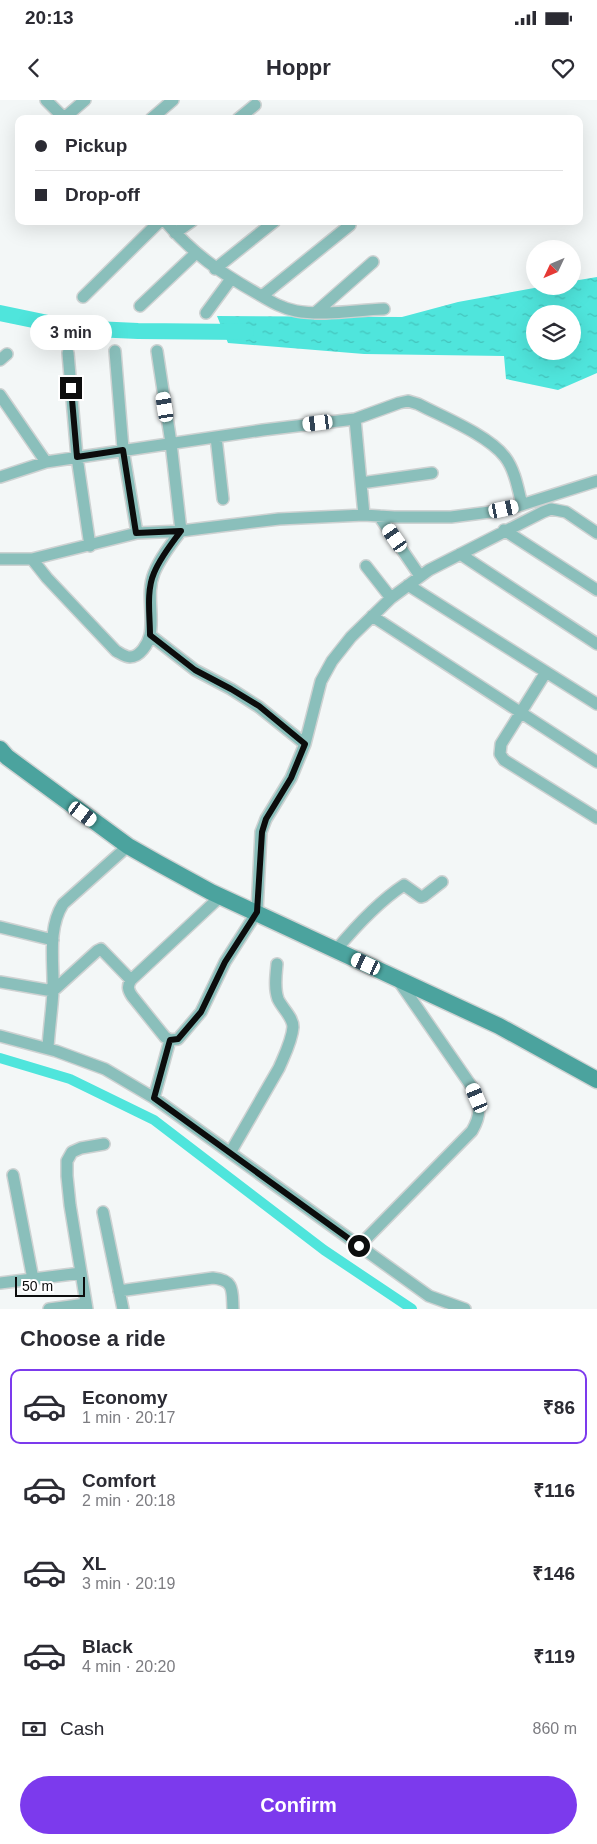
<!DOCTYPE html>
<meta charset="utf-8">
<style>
:root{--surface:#fff;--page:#f2f2f3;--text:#2b2b33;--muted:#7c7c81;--line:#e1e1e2;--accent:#7c3aed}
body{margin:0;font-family:Arial,sans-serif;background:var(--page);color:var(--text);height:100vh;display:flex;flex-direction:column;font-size:19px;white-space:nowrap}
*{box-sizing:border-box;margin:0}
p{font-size:16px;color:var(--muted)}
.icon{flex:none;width:28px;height:28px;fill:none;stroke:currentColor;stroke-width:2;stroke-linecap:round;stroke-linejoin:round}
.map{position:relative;height:1209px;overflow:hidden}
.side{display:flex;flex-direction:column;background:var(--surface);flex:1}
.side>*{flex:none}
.banner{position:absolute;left:15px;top:15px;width:568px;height:110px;border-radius:10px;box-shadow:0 5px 20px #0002;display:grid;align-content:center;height:110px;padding:0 20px;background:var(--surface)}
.needle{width:32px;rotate:226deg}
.buttons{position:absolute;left:526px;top:140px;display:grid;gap:10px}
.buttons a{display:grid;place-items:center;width:55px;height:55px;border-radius:50%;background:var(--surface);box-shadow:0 5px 20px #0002;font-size:25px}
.scale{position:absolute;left:15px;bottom:12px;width:70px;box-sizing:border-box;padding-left:5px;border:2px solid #0c0d0d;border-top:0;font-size:14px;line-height:18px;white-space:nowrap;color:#0c0d0d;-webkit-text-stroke:4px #fff;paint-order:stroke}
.end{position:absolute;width:22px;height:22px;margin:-11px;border:6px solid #0c0d0d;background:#fff;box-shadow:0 0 0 2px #fff}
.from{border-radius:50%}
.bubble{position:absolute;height:35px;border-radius:18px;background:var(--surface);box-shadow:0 5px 20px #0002;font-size:16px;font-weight:700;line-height:35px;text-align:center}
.car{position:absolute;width:15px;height:30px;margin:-15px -8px;border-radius:6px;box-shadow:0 0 4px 1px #0007;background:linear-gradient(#fff 24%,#345 0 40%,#fff 0 76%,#345 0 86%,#fff 0)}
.banner b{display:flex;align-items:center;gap:18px;height:48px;font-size:19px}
.banner b+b{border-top:1px solid var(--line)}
.banner i{width:12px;height:12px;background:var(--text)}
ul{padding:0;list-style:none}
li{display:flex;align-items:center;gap:15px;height:75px;margin:0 10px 8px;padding:0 10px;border:2px solid transparent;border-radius:10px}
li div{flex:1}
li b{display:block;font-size:19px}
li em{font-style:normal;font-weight:700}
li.active{border-color:var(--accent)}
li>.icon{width:45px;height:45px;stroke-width:1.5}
h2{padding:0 20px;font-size:22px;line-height:60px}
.pay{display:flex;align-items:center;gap:12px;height:55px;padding:0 20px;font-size:19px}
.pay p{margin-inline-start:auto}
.button{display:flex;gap:10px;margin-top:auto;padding:10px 20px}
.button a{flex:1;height:58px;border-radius:30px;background:var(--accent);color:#fff;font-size:20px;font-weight:700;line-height:58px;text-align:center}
.status{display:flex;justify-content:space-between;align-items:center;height:35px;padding:0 25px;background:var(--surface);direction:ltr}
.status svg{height:14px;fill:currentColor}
header{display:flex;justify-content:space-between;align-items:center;height:65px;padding:0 20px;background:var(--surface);font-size:22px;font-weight:700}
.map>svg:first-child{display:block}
</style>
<div class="status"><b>20:13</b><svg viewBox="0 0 49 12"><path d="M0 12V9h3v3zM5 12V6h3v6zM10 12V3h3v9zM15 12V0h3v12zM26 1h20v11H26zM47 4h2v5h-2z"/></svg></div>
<header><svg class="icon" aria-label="back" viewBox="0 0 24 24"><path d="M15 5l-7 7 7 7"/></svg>Hoppr<svg class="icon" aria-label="heart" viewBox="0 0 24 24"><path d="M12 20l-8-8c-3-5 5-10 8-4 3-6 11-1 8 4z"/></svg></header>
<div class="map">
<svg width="597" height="1209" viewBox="0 0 597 1209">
<defs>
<pattern id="water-ripples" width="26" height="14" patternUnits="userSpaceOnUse" patternTransform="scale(1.25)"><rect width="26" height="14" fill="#4fe5dc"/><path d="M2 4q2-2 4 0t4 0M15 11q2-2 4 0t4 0" fill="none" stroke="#44c3bc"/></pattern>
</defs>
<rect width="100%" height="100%" fill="#f3f7f7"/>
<path fill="url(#water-ripples)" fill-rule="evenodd" d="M597,177V273L558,290L506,279L504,256L364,254L228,243L217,216L402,217L458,202L545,186H572L573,181ZM535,214H572V251H535Z"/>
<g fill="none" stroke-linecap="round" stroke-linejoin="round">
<path stroke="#4fe5dc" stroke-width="10" d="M0,958L70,979L154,1020L324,1150L412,1209"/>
<path stroke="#4fe5dc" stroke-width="16" d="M0,213L72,228L138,231L246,232"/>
<defs>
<path id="street" d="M46,0L65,19
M63,19L85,0
M151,19L173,0
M238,19L255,5
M165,121C193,154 221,173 258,194C270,201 281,208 296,211C324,216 355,210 384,209
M175,133L192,121
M215,169L275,121
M262,196L350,125
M83,197L160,121
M140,206L195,154
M206,213L231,179
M315,213L373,162
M115,251L123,349L137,433
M68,253L77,357L90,446
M0,260L7,254
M0,295L46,362
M355,319L364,415
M216,337L223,399
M0,377L46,362L263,330L355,319L399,303L408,301L418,304C443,317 488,335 505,357C515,370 518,389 522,405
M361,383L432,373
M379,416L420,476
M504,430L597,490
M460,454L597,544
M0,459H32L137,433L181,431L279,419L364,415L394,417H451L490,412L518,406L597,381
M32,459L47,478L116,551C120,553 125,557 130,557C140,557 148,544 150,535C154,515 146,493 154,473C160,458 171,444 181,431L171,343L157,251
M366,466L391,498
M408,485L597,604
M372,516L597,662
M150,535L195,570L231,589L259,607L305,644
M546,572L501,644L500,654L504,660L597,718
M221,796L131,880C127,886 128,890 132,896L165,937L170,940L178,939L201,912L225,862L257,812L261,732L266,719L291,678L305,644L321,581L332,561L351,537L391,498L429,470L543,412L551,409L566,412L597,433
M0,827L53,840
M336,850C356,826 378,802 404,785L421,797L424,796L442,782
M0,882L53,891L97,851L101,849L131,880
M0,936L56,951L105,969L154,998L429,1196L465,1209
M48,948C49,929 52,910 53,891C54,863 47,829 63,804L128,746
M154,998L170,940
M230,1053L279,968C284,956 292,941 293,927C293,917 282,908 278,899C274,888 276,875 277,864
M13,1075L33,1179
M103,1112L123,1209
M359,1146L472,1031C482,1014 480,1005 472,987L398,880
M0,1183L81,1173
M119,1191L213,1178C235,1180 232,1191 233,1209
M49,1209L86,1204
M87,1209L70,1105L67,1076V1061L72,1052L81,1048L104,1044"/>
<path id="secondary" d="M0,649L7,657L128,746L158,763L211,792L499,926L597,980"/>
</defs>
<use href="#street" stroke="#ced2d2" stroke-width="14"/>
<use href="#secondary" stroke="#ced2d2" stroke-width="19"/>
<use href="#street" stroke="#8abfbb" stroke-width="11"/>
<use href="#secondary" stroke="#4ba39e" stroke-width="16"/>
</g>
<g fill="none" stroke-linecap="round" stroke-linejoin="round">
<path stroke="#0c0d0d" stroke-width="6" d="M71,288L77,357L123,350L136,433L181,431C171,444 160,458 154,473C146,491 150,516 150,535L195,570L231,589L259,606L305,644L291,678L266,719L262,732L257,812L225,862L201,912L178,939L170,940L154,998L359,1146"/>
</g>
</svg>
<div class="buttons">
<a><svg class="needle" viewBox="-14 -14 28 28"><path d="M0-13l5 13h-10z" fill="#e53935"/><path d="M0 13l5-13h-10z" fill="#7c7c81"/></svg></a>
<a><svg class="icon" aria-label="layers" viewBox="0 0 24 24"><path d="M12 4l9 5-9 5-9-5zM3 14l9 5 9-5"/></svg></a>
</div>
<div class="scale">50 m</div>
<i class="end from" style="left:359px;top:1146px"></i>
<i class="end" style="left:71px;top:288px"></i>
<div class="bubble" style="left:30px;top:215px;width:82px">3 min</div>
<i class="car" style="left:165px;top:307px;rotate:351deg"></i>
<i class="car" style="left:318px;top:323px;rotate:263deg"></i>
<i class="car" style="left:504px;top:409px;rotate:78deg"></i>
<i class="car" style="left:395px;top:438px;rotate:325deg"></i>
<i class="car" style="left:83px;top:714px;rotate:126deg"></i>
<i class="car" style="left:366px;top:864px;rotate:295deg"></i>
<i class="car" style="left:477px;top:998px;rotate:337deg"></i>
<div class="banner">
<b><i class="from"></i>Pickup</b>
<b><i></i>Drop-off</b>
</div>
</div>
<section class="side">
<h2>Choose a ride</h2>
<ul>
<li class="active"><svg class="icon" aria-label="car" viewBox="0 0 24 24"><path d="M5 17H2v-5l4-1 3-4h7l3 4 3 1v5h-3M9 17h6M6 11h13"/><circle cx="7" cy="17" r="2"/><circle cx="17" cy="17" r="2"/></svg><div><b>Economy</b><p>1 min · 20:17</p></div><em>₹86</em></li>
<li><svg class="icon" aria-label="car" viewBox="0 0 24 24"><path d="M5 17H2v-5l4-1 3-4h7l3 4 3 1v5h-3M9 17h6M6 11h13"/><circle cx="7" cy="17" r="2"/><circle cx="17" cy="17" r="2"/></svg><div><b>Comfort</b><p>2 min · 20:18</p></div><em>₹116</em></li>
<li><svg class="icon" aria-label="car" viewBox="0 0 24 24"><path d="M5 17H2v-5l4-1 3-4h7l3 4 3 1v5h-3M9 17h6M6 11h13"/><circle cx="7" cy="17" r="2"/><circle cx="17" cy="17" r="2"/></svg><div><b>XL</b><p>3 min · 20:19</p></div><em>₹146</em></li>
<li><svg class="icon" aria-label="car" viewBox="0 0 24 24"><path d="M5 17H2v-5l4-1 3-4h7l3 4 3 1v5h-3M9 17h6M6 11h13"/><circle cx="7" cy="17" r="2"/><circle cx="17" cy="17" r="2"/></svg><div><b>Black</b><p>4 min · 20:20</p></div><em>₹119</em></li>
</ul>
<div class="pay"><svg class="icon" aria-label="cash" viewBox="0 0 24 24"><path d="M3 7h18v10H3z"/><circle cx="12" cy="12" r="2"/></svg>Cash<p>860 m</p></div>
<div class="button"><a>Confirm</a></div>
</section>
